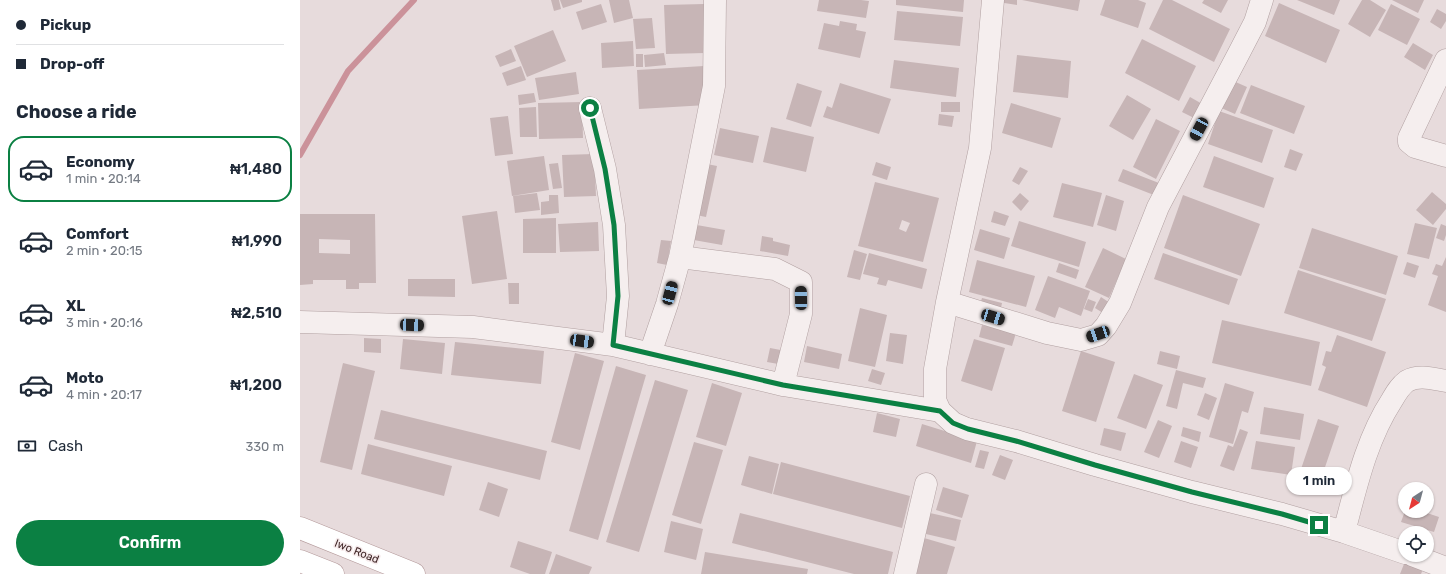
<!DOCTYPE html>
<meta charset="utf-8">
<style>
:root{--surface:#fff;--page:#f2f2f3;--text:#1f2937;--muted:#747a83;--line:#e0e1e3;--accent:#0b8043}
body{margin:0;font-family:Rubik,sans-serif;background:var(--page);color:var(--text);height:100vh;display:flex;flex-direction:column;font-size:15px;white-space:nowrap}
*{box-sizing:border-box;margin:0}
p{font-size:13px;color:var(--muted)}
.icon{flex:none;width:22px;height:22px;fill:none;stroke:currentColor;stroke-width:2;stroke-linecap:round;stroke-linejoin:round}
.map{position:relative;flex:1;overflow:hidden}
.details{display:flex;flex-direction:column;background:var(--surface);width:300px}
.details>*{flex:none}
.banner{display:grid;align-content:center;height:88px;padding:0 16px;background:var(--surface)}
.needle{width:26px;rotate:216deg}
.buttons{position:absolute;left:1098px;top:482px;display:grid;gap:8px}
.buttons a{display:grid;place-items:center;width:36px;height:36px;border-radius:50%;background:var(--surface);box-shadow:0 1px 3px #0004;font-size:20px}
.end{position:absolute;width:18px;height:18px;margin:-9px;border:5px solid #0b8043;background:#fff;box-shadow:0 0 0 2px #fff}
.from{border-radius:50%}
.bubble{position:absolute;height:28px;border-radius:14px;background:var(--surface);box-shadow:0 1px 3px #0004;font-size:13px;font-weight:600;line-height:28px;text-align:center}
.car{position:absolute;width:12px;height:24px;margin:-12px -6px;border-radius:5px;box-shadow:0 0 3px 1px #0007;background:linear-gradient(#222 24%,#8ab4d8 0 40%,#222 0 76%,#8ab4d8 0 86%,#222 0)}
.banner b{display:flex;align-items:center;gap:14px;height:38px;font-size:15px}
.banner b+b{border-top:1px solid var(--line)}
.banner i{width:10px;height:10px;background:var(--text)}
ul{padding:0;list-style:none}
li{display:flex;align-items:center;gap:12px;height:66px;margin:0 8px 6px;padding:0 8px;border:2px solid transparent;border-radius:16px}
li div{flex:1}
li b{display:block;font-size:15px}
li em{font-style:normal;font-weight:600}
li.selected{border-color:var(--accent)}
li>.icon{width:36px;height:36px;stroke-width:1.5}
h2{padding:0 16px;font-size:18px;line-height:48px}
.pay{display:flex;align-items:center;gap:10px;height:44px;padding:0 16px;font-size:15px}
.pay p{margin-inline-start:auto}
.button{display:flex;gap:8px;margin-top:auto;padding:8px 16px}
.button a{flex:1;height:46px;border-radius:24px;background:var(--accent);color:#fff;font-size:16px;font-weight:600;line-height:46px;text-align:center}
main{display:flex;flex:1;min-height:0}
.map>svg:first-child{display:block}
</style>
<main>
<section class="details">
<div class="banner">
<b><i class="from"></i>Pickup</b>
<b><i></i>Drop-off</b>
</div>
<h2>Choose a ride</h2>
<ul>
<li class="selected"><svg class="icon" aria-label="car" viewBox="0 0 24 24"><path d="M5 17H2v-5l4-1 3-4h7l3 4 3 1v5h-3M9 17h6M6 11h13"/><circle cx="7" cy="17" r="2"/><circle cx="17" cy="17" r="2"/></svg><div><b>Economy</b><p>1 min · 20:14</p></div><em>₦1,480</em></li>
<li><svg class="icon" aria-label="car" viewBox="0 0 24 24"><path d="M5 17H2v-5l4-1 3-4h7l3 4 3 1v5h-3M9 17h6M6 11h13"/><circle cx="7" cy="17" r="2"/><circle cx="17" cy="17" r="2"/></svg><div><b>Comfort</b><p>2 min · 20:15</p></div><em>₦1,990</em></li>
<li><svg class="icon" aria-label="car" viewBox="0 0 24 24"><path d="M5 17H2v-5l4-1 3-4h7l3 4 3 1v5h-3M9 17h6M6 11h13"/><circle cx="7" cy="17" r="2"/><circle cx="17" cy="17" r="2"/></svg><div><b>XL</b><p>3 min · 20:16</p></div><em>₦2,510</em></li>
<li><svg class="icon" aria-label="car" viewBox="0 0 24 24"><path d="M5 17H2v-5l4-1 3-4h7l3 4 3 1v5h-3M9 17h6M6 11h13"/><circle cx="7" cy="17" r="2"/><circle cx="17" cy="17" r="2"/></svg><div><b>Moto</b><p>4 min · 20:17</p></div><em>₦1,200</em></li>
</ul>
<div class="pay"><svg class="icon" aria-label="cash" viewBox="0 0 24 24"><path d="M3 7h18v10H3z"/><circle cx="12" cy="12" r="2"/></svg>Cash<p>330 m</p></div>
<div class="button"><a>Confirm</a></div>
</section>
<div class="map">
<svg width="1146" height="574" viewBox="0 0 1146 574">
<rect width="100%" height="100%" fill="#e7dbdc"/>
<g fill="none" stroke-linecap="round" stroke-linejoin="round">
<path stroke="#cb929a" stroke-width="6" d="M0,155L48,71L114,0"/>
</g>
<path fill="#c7b5b6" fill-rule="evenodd" d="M251,0H259L261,9L254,11Z
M260,0H282V2L263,8Z
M309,0H329L333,18L314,23Z
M519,0H561L569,1L566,18L517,11Z
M596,0H664L663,12L596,5Z
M698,0H717V5L698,2Z
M722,0H780L778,11Z
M805,0H838L846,3L838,28L800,15Z
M863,0H872L930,29L914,62L849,29Z
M904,0H928L921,13L902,3Z
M997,0H1040L1034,15Z
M1062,0H1070L1086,10L1070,37L1048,24Z
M1092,0H1124L1118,13Z
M979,3L1040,30L1026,63L965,36Z
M301,4L307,22L282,30L276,12Z
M404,4L405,53L366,54L364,5Z
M1091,4L1120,19L1107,45L1078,30Z
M1137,9L1146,14V21L1141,29L1130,22Z
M597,11L663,17L660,46L594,40Z
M352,18L355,48L336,49L333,19Z
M540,21L557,24L556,30L566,32L560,58L518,49L524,23L539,26Z
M253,30L266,61L227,77L214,46Z
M842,39L896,66L879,101L825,73Z
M333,41L334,66L302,68L301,43Z
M1113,43L1133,55L1125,70L1104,57Z
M211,49L216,61L200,67L195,56Z
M364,53L366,65L345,67L344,55Z
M336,54H343V67H336Z
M717,55L771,61L768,98L713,92Z
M594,60L659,68L656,97L590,88Z
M221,66L226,80L207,86L202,73Z
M404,66L407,105L339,109L337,70Z
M276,72L279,94L239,100L235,78Z
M931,80L947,87L935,114L919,107Z
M497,83L522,91L511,127L486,119Z
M540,83L591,99L579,134L523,117L527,106L532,108Z
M951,85L1005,106L994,134L940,113Z
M234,93L236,102L219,105L218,95Z
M827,95L851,109L833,140L809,126Z
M890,97L904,105L896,119L882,112Z
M282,102L283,138L239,139L238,103Z
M641,102H660V112H641Z
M711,103L761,118L752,148L702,133Z
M236,107L237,137H220L219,108Z
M919,111L973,130L962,163L908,144Z
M639,114L654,116L652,127L638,125Z
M208,116L213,154L195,156L190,118Z
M856,119L880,131L856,179L833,167Z
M471,127L514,137L506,172L463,162Z
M420,128L459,136L453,163L414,155Z
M990,149L1003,154L996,171L984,167Z
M294,154L296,196L264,197L262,155Z
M244,156L249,190L212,196L207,161Z
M914,156L974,178L964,208L903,187Z
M576,162L591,167L587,180L572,175Z
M258,163L262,188L253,189L249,164Z
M407,164L417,166L406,217L396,215Z
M720,167L728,171L719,185L712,181Z
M823,169L864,185L859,197L818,181Z
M575,182L639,198L623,262L558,246ZM602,220L610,223L606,232L599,229Z
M762,183L802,193L793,227L753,217Z
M1132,192L1146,204V209L1133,225L1116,210Z
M237,193L240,210L215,213L213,196Z
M720,193L729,201L721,211L712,202Z
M249,195H258L259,213L241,215V202L249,201Z
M806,195L824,201L816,231L797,225Z
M883,195L960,224L941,276L864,248Z
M197,211L207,279L172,284L162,216Z
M694,211L709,216L705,226L691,222Z
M0,214H75L76,283H59V289H46V280H13V284L0,285ZM19,239L50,240V254L19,253Z
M256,218V253H223V219Z
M719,221L786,242L779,267L711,246Z
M298,222L299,251L260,252L258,224Z
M1115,223L1137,228L1129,259L1107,254Z
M391,224L425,230L422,245L388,239Z
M1141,224L1146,226V235L1144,241L1136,238Z
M1012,228L1098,256L1086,295L999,268Z
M680,229L710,238L704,259L674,250Z
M462,236L473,238V241L490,245L488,256L460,251Z
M361,240L371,241L367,265L357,263Z
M803,248L826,259L809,298L785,287Z
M554,250L567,254L560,280L547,277Z
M569,253L627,269L622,289L588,280L586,286L577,284L579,278L563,274Z
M863,253L938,279L929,305L854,279Z
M1146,257V312L1128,305L1138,276L1132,274L1136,264L1142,266Z
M677,260L735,276L726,307L669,292Z
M1107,262L1119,266L1115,278L1103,274Z
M759,263L779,270L776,279L756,272Z
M998,270L1086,299L1072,341L984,313Z
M748,276L790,291L781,316L759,307L755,318L735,310Z
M108,279H155V297L108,296Z
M208,283H219V304H209Z
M801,297L810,303L803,313L795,308Z
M682,298L702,303L700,313L679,308Z
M788,299L796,302L792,312L784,309Z
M560,308L587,315L575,367L548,361Z
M922,320L1020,342L1011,386L912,363Z
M682,325L716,333L712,346L679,337Z
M590,333L607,335L603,364L586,361Z
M1037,335L1086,352L1067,407L1018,390L1026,367L1022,365L1026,351L1031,352Z
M64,338L81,339V353L64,352Z
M103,339L145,343L142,374L100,369Z
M674,339L705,348L692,391L661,381Z
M155,342L244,351L241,384L151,375Z
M507,346L542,354L539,369L504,362Z
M470,348L486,351L484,365L467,362Z
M781,351L815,362L796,422L762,411Z
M860,351L880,356L877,369L857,364Z
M275,353L304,361L280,450L251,442Z
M43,363L75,371L52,470L20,462Z
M316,366L346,375L298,540L269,531Z
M572,369L585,373L581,385L568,381Z
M876,370L906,378L903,388L883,383L877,409L866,406Z
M834,374L863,385L846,429L817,418Z
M355,380L388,390L339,552L306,542Z
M412,383L442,393L426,446L396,437Z
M925,383L954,392L948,413L942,411L933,444L909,437Z
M905,393L917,398L909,420L897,415Z
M964,407L1004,414L1000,440L960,434Z
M81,410L247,451L240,480L74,439Z
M577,413L600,419L596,437L573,432Z
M1018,419L1039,426L1022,476L1001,469Z
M858,420L872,426L859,458L844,452Z
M622,424L677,441L671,463L616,446Z
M883,427L901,432L899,442L881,436Z
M804,428L826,433L821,451L800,445Z
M940,429L948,432L934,471L920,466L928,445L933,447Z
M881,441L898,447L891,468L874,462Z
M956,441L995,447L991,475L951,469Z
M394,442L423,450L401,524L372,515Z
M68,444L152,466L144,496L61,474Z
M680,450L689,452L684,469L675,467Z
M700,455L713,460L705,480L692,475Z
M449,456L479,464L472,494L441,485Z
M481,462L610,496L602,528L473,494Z
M188,482L208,489L199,517L179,510Z
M643,487L669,495L662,518L636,510Z
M1105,511H1121L1139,517L1134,532L1101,522Z
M440,513L593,552L588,574H554L432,543Z
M630,513L661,520L656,541L626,534Z
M371,521L403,529L396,560L364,552Z
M624,538L655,547L647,574H615Z
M218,541L252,552L245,574H230L210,567Z
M405,552L508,569L507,574H401Z
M256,554L292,567L289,574H249Z
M1106,559L1124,567L1121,574H1100Z"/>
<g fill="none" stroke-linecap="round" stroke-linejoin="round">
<defs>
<path id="minor" d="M693,0L680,148L647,302L635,369V400L640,411L653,423L667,429L716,441L795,465L892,492L982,514L1044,532L1105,553
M1146,60L1109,138V142L1115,147L1146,156
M290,108L305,169L314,225L318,296L313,345
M380,257L475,269L501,282V314L483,385
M647,302L747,333L781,340L798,335L806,326L820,303L858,207L940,51L955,22L962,0
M0,322L173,327L313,345L483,385L640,411
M350,354L367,304L380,257L414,86L415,0
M1044,532C1056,487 1066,440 1092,400C1096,393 1100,386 1107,381C1119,374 1134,379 1146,381
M1112,555L1146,568
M605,574L626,484"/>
<path id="major" d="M0,528L114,574
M0,561L33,574"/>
</defs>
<use href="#minor" stroke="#b1a0a1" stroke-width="23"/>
<use href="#major" stroke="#b49a9b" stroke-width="23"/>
<use href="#minor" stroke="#f5eeee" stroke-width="22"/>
<use href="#major" stroke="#fff" stroke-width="22"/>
</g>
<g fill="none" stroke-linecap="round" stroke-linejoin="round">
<path stroke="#0b8043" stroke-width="5" d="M290,108L305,169L314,225L318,296L313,345L483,385L640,411L653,423L668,429L716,441L795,465L892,492L982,514L1019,525"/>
</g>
<g text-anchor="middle" stroke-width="3" stroke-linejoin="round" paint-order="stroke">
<g font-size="11" fill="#3e2425" stroke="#f5eaeb">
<text transform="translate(57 551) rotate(22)" y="4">Iwo Road</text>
</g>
</g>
</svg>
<div class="buttons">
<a><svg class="needle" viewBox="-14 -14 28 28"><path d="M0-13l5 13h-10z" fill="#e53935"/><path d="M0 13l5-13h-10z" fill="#747a83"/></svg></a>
<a><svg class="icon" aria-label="locate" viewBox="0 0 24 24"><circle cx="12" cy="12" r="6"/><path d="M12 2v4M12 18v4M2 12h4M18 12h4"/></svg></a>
</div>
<i class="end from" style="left:290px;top:108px"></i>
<i class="end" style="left:1019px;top:525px"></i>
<div class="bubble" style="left:986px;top:467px;width:66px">1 min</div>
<i class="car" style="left:899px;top:129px;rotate:208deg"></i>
<i class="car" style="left:370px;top:293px;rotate:15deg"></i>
<i class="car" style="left:501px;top:298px;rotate:359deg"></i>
<i class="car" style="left:693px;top:317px;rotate:107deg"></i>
<i class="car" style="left:112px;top:325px;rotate:92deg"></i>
<i class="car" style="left:798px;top:334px;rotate:251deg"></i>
<i class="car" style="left:282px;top:341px;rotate:98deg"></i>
</div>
</main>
